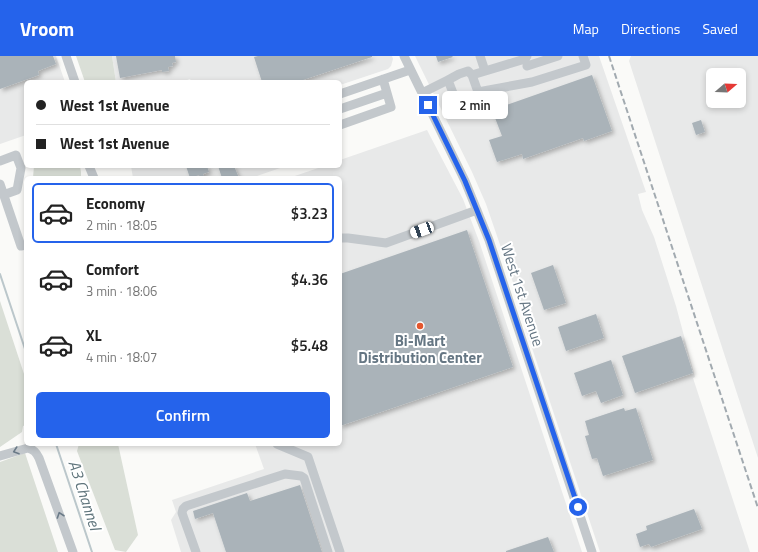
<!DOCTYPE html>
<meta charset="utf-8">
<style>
:root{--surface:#fff;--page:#f6f6f6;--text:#222;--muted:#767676;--line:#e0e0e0;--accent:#2563eb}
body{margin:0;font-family:"Titillium Web",sans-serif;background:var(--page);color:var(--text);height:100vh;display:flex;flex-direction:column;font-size:15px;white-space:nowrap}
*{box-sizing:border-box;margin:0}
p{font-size:13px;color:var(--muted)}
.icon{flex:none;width:22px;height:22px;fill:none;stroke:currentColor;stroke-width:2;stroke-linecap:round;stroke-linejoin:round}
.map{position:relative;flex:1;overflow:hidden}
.drawer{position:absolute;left:24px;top:120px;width:318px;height:270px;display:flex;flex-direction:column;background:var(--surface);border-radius:6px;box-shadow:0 2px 6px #0003}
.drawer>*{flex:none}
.hud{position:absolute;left:24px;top:24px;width:318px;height:88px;border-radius:6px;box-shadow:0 2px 6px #0003;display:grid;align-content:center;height:88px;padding:0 12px;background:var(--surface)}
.needle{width:26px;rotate:71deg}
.fabs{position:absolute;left:706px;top:12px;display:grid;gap:8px}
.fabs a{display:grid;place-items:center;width:40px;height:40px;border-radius:6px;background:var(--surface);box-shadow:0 2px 6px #0003;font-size:20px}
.end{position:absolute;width:18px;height:18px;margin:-9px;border:5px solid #2563eb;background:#fff;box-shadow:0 0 0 2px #fff}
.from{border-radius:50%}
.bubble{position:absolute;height:28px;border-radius:6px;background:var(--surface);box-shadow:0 2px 6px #0003;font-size:13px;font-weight:600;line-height:28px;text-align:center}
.car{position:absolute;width:12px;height:24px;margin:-12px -6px;border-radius:5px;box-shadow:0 0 3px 1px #0007;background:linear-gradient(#fff 24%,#345 0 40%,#fff 0 76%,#345 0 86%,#fff 0)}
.hud b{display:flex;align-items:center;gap:14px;height:38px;font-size:15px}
.hud b+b{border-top:1px solid var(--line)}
.hud i{width:10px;height:10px;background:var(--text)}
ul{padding:7px 0 0;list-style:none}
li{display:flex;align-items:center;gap:12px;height:60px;margin:0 8px 6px;padding:0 4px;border:2px solid transparent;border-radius:6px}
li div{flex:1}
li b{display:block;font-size:15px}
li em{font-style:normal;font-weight:600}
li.on{border-color:var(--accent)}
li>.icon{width:36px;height:36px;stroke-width:1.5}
.cta{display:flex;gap:8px;margin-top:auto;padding:8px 12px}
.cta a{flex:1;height:46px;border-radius:6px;background:var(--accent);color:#fff;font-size:16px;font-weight:600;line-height:46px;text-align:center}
header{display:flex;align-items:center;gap:24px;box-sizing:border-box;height:56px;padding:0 20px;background:var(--accent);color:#fff}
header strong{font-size:19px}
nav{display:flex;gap:22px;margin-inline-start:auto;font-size:14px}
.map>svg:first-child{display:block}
</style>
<header>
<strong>Vroom</strong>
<nav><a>Map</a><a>Directions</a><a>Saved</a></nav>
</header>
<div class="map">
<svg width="758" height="496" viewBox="0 0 758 496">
<defs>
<filter id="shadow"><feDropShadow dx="2.5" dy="2.5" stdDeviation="2" flood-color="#0004"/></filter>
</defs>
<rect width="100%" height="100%" fill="#fafaf8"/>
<path fill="#e8e9e9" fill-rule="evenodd" d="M0,0H56L65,26H26V79L0,88Z
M112,0H392L393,3L391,10L388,13L340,29V26H192L190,23L181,26H116Z
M415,0H599L646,136L638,138L642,154L654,181L676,250L695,321L693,322L750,496H600L525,271L528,270L486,148L472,116Z
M631,0H758V402L629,5ZM713,19H739V45H713Z
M427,74L463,143L479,185L582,496H181L171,464L176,456L172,444L264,413L255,388H340V122H289L324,110H340V104Z
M131,110H286L251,122H133Z"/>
<path fill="#dadfd7" d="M76,0H112L116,26H85Z
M34,110H80L81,116V122H33Z
M0,245L26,324V369L23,370L22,376L0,391Z
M79,388H118L138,479L126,496L115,494L77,395Z
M25,397L58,496H0V406Z"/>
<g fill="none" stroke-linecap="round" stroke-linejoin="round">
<path stroke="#bbc7cb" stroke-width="2" d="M0,218L26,296
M56,388L92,496"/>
</g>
<path fill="#aab3b9" filter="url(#shadow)" d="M0,0H53L56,8L38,15L39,19L0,33Z
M116,0H175L176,6L172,7L173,10L168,11L169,15L162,16V14L120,22Z
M258,0H372V1L297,26H262L254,1Z
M436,0H452L453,1L438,6Z
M592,19L612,75L584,85L583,82L523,103L522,98L497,106L489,84L502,80L492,54Z
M701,64L705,76L696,79L692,67Z
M186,110H207L209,116L203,118L205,122H200L199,119L190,122Z
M218,110H234L239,122H222Z
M467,174L513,311L340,370V218Z
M553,209L566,247L544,254L531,217Z
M596,258L604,282L566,295L558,271Z
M681,280L693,317L635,337L622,300Z
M611,304L623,339L601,347L596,335L582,340L574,317Z
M624,352L625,355L636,352L653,404L603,420L597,402L592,403L585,380L589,379L585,365Z
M300,429L322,496H226L213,457L195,463L193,455L247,437L250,445Z
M694,453L702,473L651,491L649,488L640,491L636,478L647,474L646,470Z
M548,481L554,496H506V495Z"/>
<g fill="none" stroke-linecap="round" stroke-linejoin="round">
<path stroke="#c3c8cc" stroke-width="9" d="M66,0L75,26
M404,0L465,125L489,184L592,496
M480,0L485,15
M527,10L558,0
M472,19L525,3L527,0
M448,24L459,18L468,15L472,19L478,36L532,26L586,9L583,0
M422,37L448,24L458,50
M340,38L410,14
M340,53L387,37
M340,69L391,51L383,23
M0,105L16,99L21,112L17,134L3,139
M89,110L94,122
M0,128L21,190L26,189
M340,182H348L386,187L477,154
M277,388L308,401L340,496
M0,400L28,392C34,394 36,396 39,402L73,496
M196,496L182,457L183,453L186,450L285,418L301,420L304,422L328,496"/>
<path stroke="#a2aab0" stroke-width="2" stroke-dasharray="6 3" stroke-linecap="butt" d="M609,0L758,452"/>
</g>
<defs><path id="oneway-chevron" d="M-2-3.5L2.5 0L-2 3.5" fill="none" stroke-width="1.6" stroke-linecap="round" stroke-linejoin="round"/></defs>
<g stroke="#6a7a87">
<use href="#oneway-chevron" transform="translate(16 395) rotate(161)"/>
<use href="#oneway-chevron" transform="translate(60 459) rotate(-109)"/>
</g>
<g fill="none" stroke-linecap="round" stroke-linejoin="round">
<path stroke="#2563eb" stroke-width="5" d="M428,49L465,125L489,184L578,451"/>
</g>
<circle fill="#e4572e" stroke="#fff" stroke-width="1.5" cx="420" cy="270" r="4"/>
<g text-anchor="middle" stroke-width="4" stroke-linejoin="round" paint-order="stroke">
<g font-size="15" fill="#657683" stroke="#fff">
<text transform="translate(522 239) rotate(72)" y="5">West 1st Avenue</text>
</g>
<g font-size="15" font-weight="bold" fill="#657683" stroke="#fff">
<text x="420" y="290">Bi-Mart<tspan x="420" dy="17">Distribution Center</tspan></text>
</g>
<g font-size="16" font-style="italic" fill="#60757c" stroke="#fff">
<text transform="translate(85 439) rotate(72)" y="6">A3 Channel</text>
</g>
</g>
</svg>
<div class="fabs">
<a><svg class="needle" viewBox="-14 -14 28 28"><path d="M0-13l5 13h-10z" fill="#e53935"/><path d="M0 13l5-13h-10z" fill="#767676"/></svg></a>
</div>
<i class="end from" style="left:578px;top:451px"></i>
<i class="end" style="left:428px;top:49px"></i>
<div class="bubble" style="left:442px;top:35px;width:66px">2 min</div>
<i class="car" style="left:422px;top:174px;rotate:250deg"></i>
<div class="hud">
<b><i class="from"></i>West 1st Avenue</b>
<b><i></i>West 1st Avenue</b>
</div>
<section class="drawer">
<ul>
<li class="on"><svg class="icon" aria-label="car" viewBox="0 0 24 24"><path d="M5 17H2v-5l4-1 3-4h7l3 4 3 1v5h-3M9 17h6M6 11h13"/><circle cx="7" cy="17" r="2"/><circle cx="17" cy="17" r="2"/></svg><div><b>Economy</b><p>2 min · 18:05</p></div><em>$3.23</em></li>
<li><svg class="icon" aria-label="car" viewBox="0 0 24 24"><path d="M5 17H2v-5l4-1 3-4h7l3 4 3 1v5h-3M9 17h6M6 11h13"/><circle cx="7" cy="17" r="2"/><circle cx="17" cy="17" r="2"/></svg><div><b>Comfort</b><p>3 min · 18:06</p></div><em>$4.36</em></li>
<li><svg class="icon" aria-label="car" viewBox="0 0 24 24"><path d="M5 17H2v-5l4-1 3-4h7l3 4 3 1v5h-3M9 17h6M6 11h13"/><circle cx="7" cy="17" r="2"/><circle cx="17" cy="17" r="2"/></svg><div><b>XL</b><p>4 min · 18:07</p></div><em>$5.48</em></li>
</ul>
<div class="cta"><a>Confirm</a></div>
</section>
</div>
